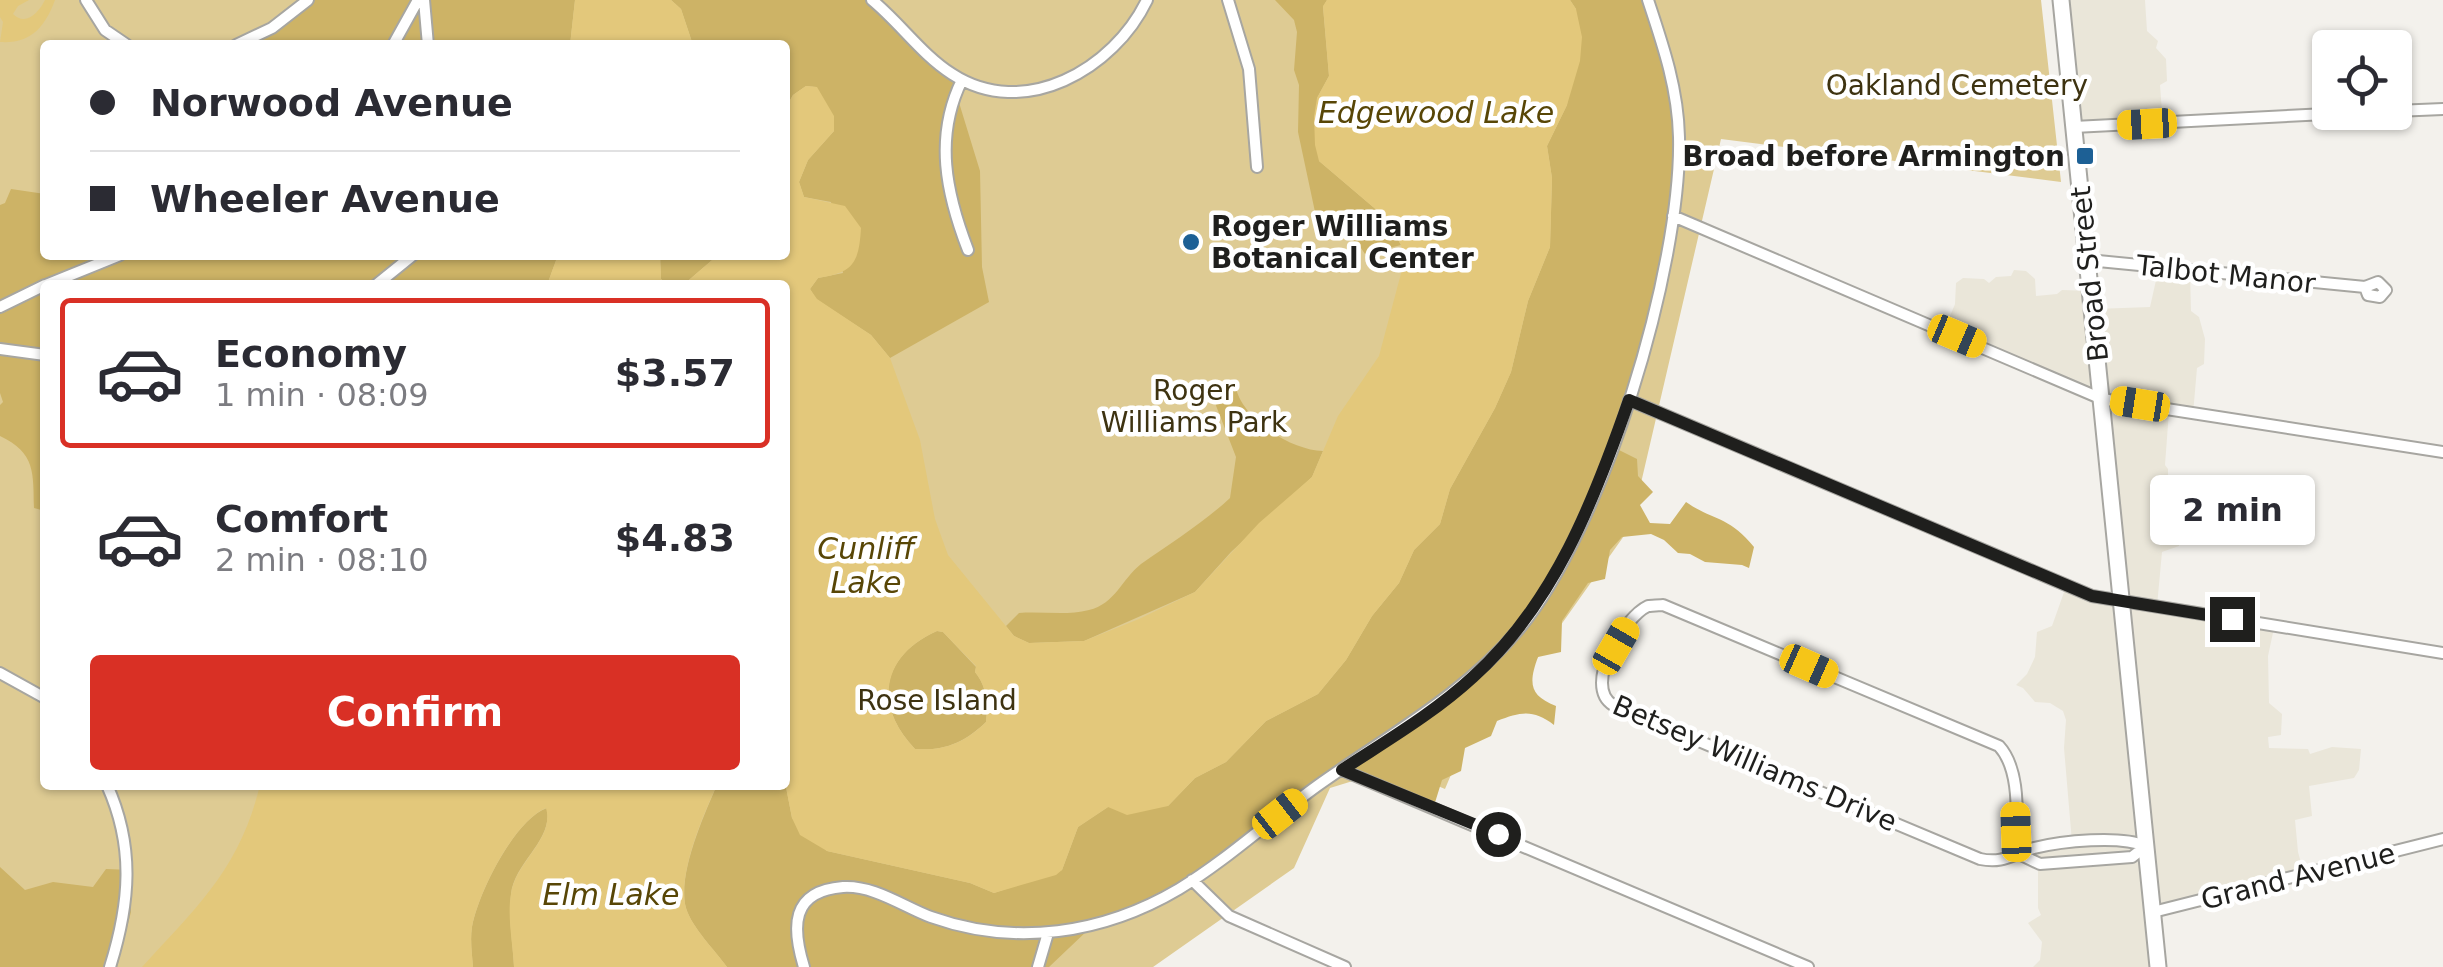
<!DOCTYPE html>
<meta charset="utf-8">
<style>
:root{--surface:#fff;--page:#f7f7f7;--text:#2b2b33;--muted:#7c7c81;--line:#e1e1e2;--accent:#d93025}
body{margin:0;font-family:"DejaVu Sans",sans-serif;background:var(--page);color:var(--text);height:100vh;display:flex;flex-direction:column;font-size:38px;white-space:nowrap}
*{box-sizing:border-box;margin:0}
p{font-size:32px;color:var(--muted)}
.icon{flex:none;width:55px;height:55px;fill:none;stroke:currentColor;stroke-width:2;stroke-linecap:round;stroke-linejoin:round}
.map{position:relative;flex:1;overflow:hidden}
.side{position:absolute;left:40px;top:280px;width:750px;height:510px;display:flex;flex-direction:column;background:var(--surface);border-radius:10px;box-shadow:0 2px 8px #0004}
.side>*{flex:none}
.hud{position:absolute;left:40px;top:40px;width:750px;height:220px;border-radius:10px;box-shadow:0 2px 8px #0004;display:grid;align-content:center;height:220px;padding:0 50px;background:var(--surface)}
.buttons{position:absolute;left:2312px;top:30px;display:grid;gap:20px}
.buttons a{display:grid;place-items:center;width:100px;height:100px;border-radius:10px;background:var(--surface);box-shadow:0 2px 8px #0004;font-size:50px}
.end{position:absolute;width:45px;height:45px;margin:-22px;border:12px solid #1f1f1d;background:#fff;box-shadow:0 0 0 5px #fff}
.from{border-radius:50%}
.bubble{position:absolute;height:70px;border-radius:10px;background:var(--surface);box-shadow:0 2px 8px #0004;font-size:32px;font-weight:700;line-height:70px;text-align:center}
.car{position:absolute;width:30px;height:60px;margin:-30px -15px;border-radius:12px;box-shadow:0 0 8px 2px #0007;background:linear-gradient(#f5c518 24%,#345 0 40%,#f5c518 0 76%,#345 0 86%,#f5c518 0)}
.hud b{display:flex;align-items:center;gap:35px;height:95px;font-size:38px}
.hud b+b{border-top:2px solid var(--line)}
.hud i{width:25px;height:25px;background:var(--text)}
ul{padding:18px 0 0;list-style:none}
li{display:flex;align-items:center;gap:30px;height:150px;margin:0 20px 15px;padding:0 30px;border:5px solid transparent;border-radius:10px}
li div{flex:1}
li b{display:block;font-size:38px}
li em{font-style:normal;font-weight:700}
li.current{border-color:var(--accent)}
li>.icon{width:90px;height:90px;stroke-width:1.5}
.action{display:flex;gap:20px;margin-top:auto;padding:20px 50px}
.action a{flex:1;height:115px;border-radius:10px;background:var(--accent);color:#fff;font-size:40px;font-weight:700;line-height:115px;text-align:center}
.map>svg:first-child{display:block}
</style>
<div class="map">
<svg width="2443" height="967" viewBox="0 0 2443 967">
<rect width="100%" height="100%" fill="#f3f1ec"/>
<path fill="#eae6d9" d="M2061,0H2145L2147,31L2158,41L2156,48L2166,59L2167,81L2160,85L2163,125L2074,127Z
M2159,267L2190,272L2191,311L2199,317L2205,339L2204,364L2197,368L2193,414L2169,411L2165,465L2168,469V504L2171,508L2173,524L2180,530L2179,546L2162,552L2157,606L2274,628L2268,656L2269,703L2282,714L2281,735L2268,737L2269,748L2308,749L2310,754L2332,747L2361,749L2359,770L2354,778L2309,786L2312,816L2295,820L2298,852L2305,877L2157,915L2162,967H2033L2040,960L2042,942L2028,923L2041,915L2038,908V863L2023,854L2072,842L2064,748L2066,720L2063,711L2050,703L2035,702L2023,688L2016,685L2027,674L2035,657L2037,632L2052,626L2068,581L2116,599L2103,400L1945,328L1955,304L1956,283L1963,278L1984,279L1989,283L1996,277L2011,276L2014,270L2026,271L2035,279L2036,296L2057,294L2062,290L2091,291L2095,309L2150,307Z"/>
<path fill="#decb93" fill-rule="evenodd" d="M0,0H2041L2061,182L1721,139L1631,526L1497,715L1479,708L1445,789L1395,768L1330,788L1294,868L1153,967H0ZM45,45H785V255H45ZM45,285H785V785H45Z"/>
<path fill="#cdb366" d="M315,0H575L570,45H247Z
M671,0H873L949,70L980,171L982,267L989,302L890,358L871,335L816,299L810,289L818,278L843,273L831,202L804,197L799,182L808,160L834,131L816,87L806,86L793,95L785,109V45H693L681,9Z
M1275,0H1327L1323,7L1329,76L1317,98L1319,161L1386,218L1401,245L1365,254L1357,242L1318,226L1298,132L1299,85L1294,70L1297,32L1294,20Z
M1570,0H1646C1655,33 1670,69 1673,103C1684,222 1644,334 1611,446L1637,459L1638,476L1653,492L1640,505L1650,523L1670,524L1686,502C1713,521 1728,515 1754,547L1749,568L1742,565L1705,562L1690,554L1678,553L1664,540L1651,534L1622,537L1610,550L1605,579L1588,583L1562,621L1561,652L1538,657C1528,684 1530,696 1556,706L1554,725C1533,709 1521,712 1497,721L1491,736L1465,748L1461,771L1442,780L1433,809L1344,770L1189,877L1089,929L1049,967H727C715,950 692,928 686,908C677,875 704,815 717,785H785V782L792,818L827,851L970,883L994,893L1062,870L1078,827L1108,807L1168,806L1195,778L1226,762L1266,721L1318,694L1346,660L1372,616L1399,583L1414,550L1440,524L1450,489L1495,408L1511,372L1528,301L1550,247L1552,178L1547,146L1567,105L1576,9Z
M11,189L45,194V255H558L547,285H45V511L34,508C33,473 36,453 0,436V405L3,402L0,393V205L5,203Z
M660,255H718L683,285H669L661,279Z
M1235,384C1240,418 1290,450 1323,451L1312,477L1231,552L1195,592L1084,641L1029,643L1014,636L1006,626L1019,613C1042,611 1066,616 1089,610C1115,604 1122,579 1141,564C1172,542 1202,524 1230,498L1236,457L1215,403Z
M937,631L943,632L976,667L975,672C987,687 988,703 986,722C964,743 944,751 915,749C873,705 881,656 937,631Z
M547,808C553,841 515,861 511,894C508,917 513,944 514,967H473C472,954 470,940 472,927C478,894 514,820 547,808Z
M0,867L25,890L53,882L93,887L106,869L131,870V912L117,967H0Z"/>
<path fill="#e3c87b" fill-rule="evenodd" d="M0,0H29L18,6L13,14C26,27 39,12 45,0H55C45,27 31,44 0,42L3,22L0,17Z
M575,0H671L681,9L693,45H570Z
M1327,0H1570L1576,9L1582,37L1580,61L1567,105L1547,146L1552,178L1550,247L1528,301L1511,372L1495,408L1450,489L1440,524L1414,550L1399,583L1372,616L1346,660L1318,694L1266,721L1226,762L1195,778L1168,806L1127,815L1108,807L1078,827L1062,870L1056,875L994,893L970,883L827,851L800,835L792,818L785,782V285H683L718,255H785V109L793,95L806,86L817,87L834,116V131L808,160L799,182L804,197L845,206L861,228C859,263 853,273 818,278L810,289L817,299L871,335L890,358L920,440L935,519L948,555L1014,636L1029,643L1084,641L1139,619L1195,592L1259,523L1312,477L1338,416L1379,356L1403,266L1401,245L1386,218L1319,161L1315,145L1314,117L1317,98L1329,76L1323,6ZM937,631L943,632L976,666L975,672C987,687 988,703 986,722C965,743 944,751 915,749C873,706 882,655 937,631Z
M558,255H660L661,279L669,285H547Z
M260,785H717C703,815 677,875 686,908C692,928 715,950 727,967H514C513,944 507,917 511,894C515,862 555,839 546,808C514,821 478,893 472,927C470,940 472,954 473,967H142C198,906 240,868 260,785Z"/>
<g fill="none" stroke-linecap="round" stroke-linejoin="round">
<defs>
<path id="minor" d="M86,0L105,30L127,45
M424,0L428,45
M872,0C900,23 922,55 952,74C1024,121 1114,69 1147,0
M1228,0L1249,69L1257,167
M236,45L272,28L308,0
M393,45L418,0
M962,80C934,137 946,193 968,250
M2395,111L2443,109
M2074,127L2366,112
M1673,216L2102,399L2443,452
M2088,260L2365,287L2368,295L2380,297L2386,290L2378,282L2365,287
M46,285L120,255
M376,285L413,255
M0,307L45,285
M0,349L45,355
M1629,400L2092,596L2443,653
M0,673L45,698
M1342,770L1808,967
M107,785C135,847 130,903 110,967
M2017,853C2016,821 2022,771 1999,746L1663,605C1662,605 1649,606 1648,606C1624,617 1582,686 1613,705L1980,859C2004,864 2012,854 2034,848C2062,841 2120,835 2146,846L2132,857L2040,864L2017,853
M1192,880L1229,916L1345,967
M2153,912L2443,839
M804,967C792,928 790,891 843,887C874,885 904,907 931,917C1015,947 1103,934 1179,889C1228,859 1270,820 1317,786C1387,736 1463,696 1519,629C1603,528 1682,267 1679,137C1678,89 1663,45 1648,0
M1038,967L1048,933"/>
<path id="primary" d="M2061,0L2158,967"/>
</defs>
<use href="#minor" stroke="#a7a6a1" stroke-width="14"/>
<use href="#primary" stroke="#a7a6a1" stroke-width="19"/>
<use href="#minor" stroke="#fff" stroke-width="10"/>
<use href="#primary" stroke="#fff" stroke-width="15"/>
</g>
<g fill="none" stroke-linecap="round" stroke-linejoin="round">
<path stroke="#1f1f1d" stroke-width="12" d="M1498,834L1342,770C1386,741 1434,713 1473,677C1554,604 1594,501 1629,400L2092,596L2232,619"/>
</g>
<g fill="#1d6095" stroke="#fff" stroke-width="4">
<rect x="2075" y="146" width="20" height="20" rx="5"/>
<circle cx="1191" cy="242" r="10"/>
</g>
<g text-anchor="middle" stroke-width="9" stroke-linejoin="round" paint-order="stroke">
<g font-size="28" fill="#3e3311" stroke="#fff">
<text x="1957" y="95">Oakland Cemetery</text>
<text x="1194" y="400">Roger<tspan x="1194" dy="32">Williams Park</tspan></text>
<text x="937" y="710">Rose Island</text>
</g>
<g font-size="28" font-weight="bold" fill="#1f1f1d" stroke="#fff" text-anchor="end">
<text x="2065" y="166">Broad before Armington</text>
<text x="1211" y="236" text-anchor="start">Roger Williams<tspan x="1211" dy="32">Botanical Center</tspan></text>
</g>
<g font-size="28" fill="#1f1f1d" stroke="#fff">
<text transform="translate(2089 274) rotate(-96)" y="10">Broad Street</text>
<text transform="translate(2226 274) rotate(6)" y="10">Talbot Manor</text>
<text transform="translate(1755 763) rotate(23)" y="10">Betsey Williams Drive</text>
<text transform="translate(2298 876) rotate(-14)" y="10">Grand Avenue</text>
</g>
<g font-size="30" font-style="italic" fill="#584606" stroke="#fff">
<text x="1436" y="123">Edgewood Lake</text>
<text x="866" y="559">Cunliff<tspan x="866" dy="34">Lake</tspan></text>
<text x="611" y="905">Elm Lake</text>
</g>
</g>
</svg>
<div class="buttons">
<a><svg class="icon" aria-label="locate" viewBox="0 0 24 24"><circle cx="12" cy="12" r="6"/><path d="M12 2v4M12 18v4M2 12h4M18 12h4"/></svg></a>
</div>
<i class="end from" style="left:1498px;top:834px"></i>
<i class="end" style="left:2232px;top:619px"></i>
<div class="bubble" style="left:2150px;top:475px;width:165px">2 min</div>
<i class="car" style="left:2147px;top:124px;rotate:267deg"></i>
<i class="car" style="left:1957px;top:336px;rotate:113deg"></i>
<i class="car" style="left:2140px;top:404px;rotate:279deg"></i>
<i class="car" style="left:1616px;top:646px;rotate:30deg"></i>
<i class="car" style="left:1809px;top:666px;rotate:114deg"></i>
<i class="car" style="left:1280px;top:814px;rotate:52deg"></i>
<i class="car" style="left:2016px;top:832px;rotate:358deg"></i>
<div class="hud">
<b><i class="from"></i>Norwood Avenue</b>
<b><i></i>Wheeler Avenue</b>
</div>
<section class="side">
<ul>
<li class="current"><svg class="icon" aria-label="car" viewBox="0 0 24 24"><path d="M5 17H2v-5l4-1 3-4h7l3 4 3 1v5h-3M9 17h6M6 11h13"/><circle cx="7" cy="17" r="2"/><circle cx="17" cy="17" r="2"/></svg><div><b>Economy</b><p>1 min · 08:09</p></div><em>$3.57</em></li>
<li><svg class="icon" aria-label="car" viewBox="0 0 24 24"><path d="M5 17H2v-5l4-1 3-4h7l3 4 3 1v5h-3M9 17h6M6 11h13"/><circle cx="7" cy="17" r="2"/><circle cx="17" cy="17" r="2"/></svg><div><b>Comfort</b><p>2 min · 08:10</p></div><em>$4.83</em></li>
</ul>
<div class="action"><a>Confirm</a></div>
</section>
</div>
